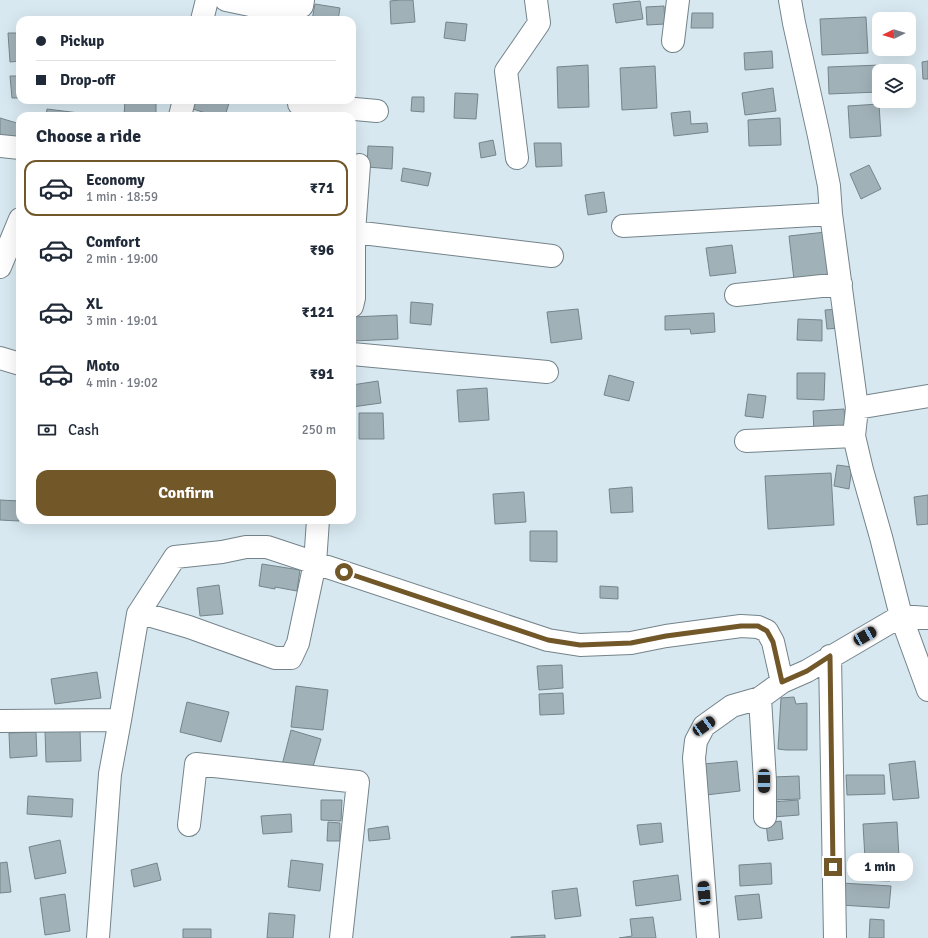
<!DOCTYPE html>
<meta charset="utf-8">
<style>
:root{--surface:#fff;--page:#f6f6f7;--text:#1f2937;--muted:#747a83;--line:#e0e1e3;--accent:#725729}
body{margin:0;font-family:Signika,sans-serif;background:var(--page);color:var(--text);height:100vh;display:flex;flex-direction:column;font-size:15px;white-space:nowrap}
*{box-sizing:border-box;margin:0}
p{font-size:13px;color:var(--muted)}
.icon{flex:none;width:22px;height:22px;fill:none;stroke:currentColor;stroke-width:2;stroke-linecap:round;stroke-linejoin:round}
.map{position:relative;flex:1;overflow:hidden}
.panel{position:absolute;left:16px;top:112px;width:340px;height:412px;display:flex;flex-direction:column;background:var(--surface);border-radius:12px;box-shadow:0 4px 16px #0002}
.panel>*{flex:none}
.banner{position:absolute;left:16px;top:16px;width:340px;height:88px;border-radius:12px;box-shadow:0 4px 16px #0002;display:grid;align-content:center;height:88px;padding:0 20px;background:var(--surface)}
.needle{width:26px;rotate:265deg}
.fabs{position:absolute;left:872px;top:12px;display:grid;gap:8px}
.fabs a{display:grid;place-items:center;width:44px;height:44px;border-radius:8px;background:var(--surface);box-shadow:0 4px 16px #0002;font-size:20px}
.end{position:absolute;width:18px;height:18px;margin:-9px;border:5px solid #725729;background:#fff;box-shadow:0 0 0 2px #fff}
.from{border-radius:50%}
.bubble{position:absolute;height:28px;border-radius:12px;background:var(--surface);box-shadow:0 4px 16px #0002;font-size:13px;font-weight:800;line-height:28px;text-align:center}
.car{position:absolute;width:12px;height:24px;margin:-12px -6px;border-radius:5px;box-shadow:0 0 3px 1px #0007;background:linear-gradient(#222 24%,#8ab4d8 0 40%,#222 0 76%,#8ab4d8 0 86%,#222 0)}
.banner b{display:flex;align-items:center;gap:14px;height:38px;font-size:15px}
.banner b+b{border-top:1px solid var(--line)}
.banner i{width:10px;height:10px;background:var(--text)}
ul{padding:0;list-style:none}
li{display:flex;align-items:center;gap:12px;height:56px;margin:0 8px 6px;padding:0 12px;border:2px solid transparent;border-radius:12px}
li div{flex:1}
li b{display:block;font-size:15px}
li em{font-style:normal;font-weight:800}
li.on{border-color:var(--accent)}
li>.icon{width:36px;height:36px;stroke-width:1.5}
h2{padding:0 20px;font-size:18px;line-height:48px}
.pay{display:flex;align-items:center;gap:10px;height:44px;padding:0 20px;font-size:15px}
.pay p{margin-inline-start:auto}
.button{display:flex;gap:8px;margin-top:auto;padding:8px 20px}
.button a{flex:1;height:46px;border-radius:12px;background:var(--accent);color:#fff;font-size:16px;font-weight:800;line-height:46px;text-align:center}
.map>svg:first-child{display:block}
</style>
<div class="map">
<svg width="928" height="938" viewBox="0 0 928 938">
<rect width="100%" height="100%" fill="#d8e8f0"/>
<path fill="#a1b1b8" stroke="#76858c" d="M400,0H413L415,22L391,24L390,1Z
M640,1L643,19L616,23L613,4Z
M315,4L340,8L338,20H312Z
M664,6L665,24L647,25L646,7Z
M692,13H713V28H691Z
M866,17L868,53L822,55L820,19Z
M446,22L467,24L465,41L444,38Z
M8,33H20V61L10,62Z
M772,51L773,68L745,70L744,53Z
M928,61V79H923L922,62Z
M588,65L589,107L558,108L557,67Z
M881,65L882,71H879V92L829,94L828,67Z
M655,66L657,108L622,110L620,68Z
M10,76H20V98H12Z
M773,88L776,111L745,115L742,93Z
M455,93L478,94L476,119L454,118Z
M412,97H424V112L411,111Z
M125,100H156V116H124Z
M193,100H230L225,116H215L190,108Z
M879,104L881,136L850,138L848,106Z
M47,109L87,114L86,116H46Z
M690,111L691,124L707,123L708,132L674,136L671,113Z
M0,118L20,124V144L0,139Z
M780,118L781,145L749,146L748,120Z
M493,140L496,155L481,158L479,143Z
M534,143H561L562,166L536,167Z
M368,146L393,147L392,169L367,167Z
M869,165L881,189L861,199L850,174Z
M403,168L431,173L428,186L401,181Z
M604,192L607,212L588,215L585,195Z
M826,232L831,276L794,280L789,236Z
M732,245L736,273L710,276L706,248Z
M411,302L433,304L431,325L410,323Z
M578,309L582,339L551,343L547,312Z
M839,309L841,328L827,329L825,310Z
M714,313L715,332L691,334L690,329L665,330V316Z
M397,315L398,339L354,341L353,317Z
M798,319L822,320V341L797,340Z
M797,373H825L824,400L797,399Z
M609,375L634,382L629,401L604,395Z
M378,381L381,403L352,407V385Z
M487,388L489,420L459,422L457,390Z
M748,394L766,396L763,418L745,416Z
M844,409L846,431L814,433L813,411Z
M359,413H383L384,439H359Z
M837,465L852,467L849,489L834,486Z
M831,473L834,525L768,529L765,476Z
M632,487L633,512L611,513L609,489Z
M524,492L526,522L495,524L493,494Z
M928,495V524L917,525L914,497Z
M0,500L20,501L19,521L0,520Z
M530,531H557V562L530,561Z
M262,564L300,570L297,591L275,587V589L259,586Z
M219,585L223,614L200,616L197,588Z
M600,586L618,587V599L600,598Z
M562,665L563,688L539,690L537,666Z
M97,672L101,698L55,704L51,679Z
M296,686L328,690L323,730L291,727Z
M563,693L564,714L540,715L539,694Z
M794,697L796,704L807,703V750H786L778,749L781,698Z
M187,702L229,712L221,742L180,732Z
M80,730L81,761L46,762L45,731Z
M291,730L321,739L310,777L281,769Z
M36,732L37,756L10,758L9,733Z
M737,761L740,791L706,795L703,764Z
M915,761L919,798L893,800L889,764Z
M846,775H884L885,794L847,795Z
M799,776L800,799L773,800L772,777Z
M28,796L73,799L72,817L27,814Z
M321,800H342L341,821L321,820Z
M798,800L799,815L773,817L772,802Z
M291,814L292,832L263,834L261,816Z
M781,821L783,839L768,841L766,823Z
M328,822L340,823V841H327Z
M897,822L899,857L865,859L863,824Z
M661,823L663,842L640,845L637,825Z
M388,826L390,839L369,841L368,829Z
M60,840L66,873L35,879L29,847Z
M291,860L323,864L320,891L288,887Z
M7,862L11,892L0,893V863Z
M157,863L161,880L134,887L131,870Z
M771,863L772,884L740,886L739,865Z
M858,865L890,866V881L857,880Z
M678,875L681,900L636,906L633,881Z
M842,883L891,886L889,908L840,905Z
M577,888L581,916L555,919L552,891Z
M65,894L70,931L45,935L40,898Z
M759,894L762,918L738,920L735,896Z
M269,913L295,915L293,938H267Z
M653,917L656,938H619L632,936L630,919Z
M870,919L884,920V938H869Z
M183,929H211V938H183Z
M545,935V938H511V937Z"/>
<g fill="none" stroke-linecap="round" stroke-linejoin="round">
<defs>
<path id="minor" d="M226,0L250,5L302,6L303,0
M790,0L794,23L819,136L829,186L831,214L857,408L854,436L862,470L881,537L901,616L928,690
M202,20L207,0
M673,41L678,0
M299,104L377,111
M180,116L184,100
M0,146L20,148
M517,158L506,71L539,23L536,0
M359,165L354,232L552,256
M623,226L831,214
M352,232H354V298L352,306
M0,267L20,219
M736,295L841,284
M352,354L547,372
M0,358L20,364
M857,408L928,396
M746,441L854,436
M138,614L148,615L189,627L275,658H291L298,643L315,563L318,520
M830,656L835,938
M760,698L765,781V817
M0,721L120,720
M189,825L196,764L358,782L341,938
M98,938L110,774L120,720L138,614L175,557L222,552L246,547H267L548,640L580,645L631,643L666,636L741,626L758,627L767,631L773,642L782,682
M708,938L694,758L696,741L704,726L732,706L760,698L782,682L807,671L901,616L928,618"/>
</defs>
<use href="#minor" stroke="#74838a" stroke-width="24"/>
<use href="#minor" stroke="#fff" stroke-width="22"/>
</g>
<g fill="none" stroke-linecap="round" stroke-linejoin="round">
<path stroke="#725729" stroke-width="5" d="M344,572L548,640L580,645L631,643L666,636L741,626H758L767,631L773,642L782,682L807,671L830,656L833,867"/>
</g>
</svg>
<div class="fabs">
<a><svg class="needle" viewBox="-14 -14 28 28"><path d="M0-13l5 13h-10z" fill="#e53935"/><path d="M0 13l5-13h-10z" fill="#747a83"/></svg></a>
<a><svg class="icon" aria-label="layers" viewBox="0 0 24 24"><path d="M12 4l9 5-9 5-9-5zM3 14l9 5 9-5"/></svg></a>
</div>
<i class="end from" style="left:344px;top:572px"></i>
<i class="end" style="left:833px;top:867px"></i>
<div class="bubble" style="left:847px;top:853px;width:66px">1 min</div>
<i class="car" style="left:865px;top:636px;rotate:60deg"></i>
<i class="car" style="left:704px;top:726px;rotate:55deg"></i>
<i class="car" style="left:764px;top:781px;rotate:180deg"></i>
<i class="car" style="left:704px;top:893px;rotate:355deg"></i>
<div class="banner">
<b><i class="from"></i>Pickup</b>
<b><i></i>Drop-off</b>
</div>
<section class="panel">
<h2>Choose a ride</h2>
<ul>
<li class="on"><svg class="icon" aria-label="car" viewBox="0 0 24 24"><path d="M5 17H2v-5l4-1 3-4h7l3 4 3 1v5h-3M9 17h6M6 11h13"/><circle cx="7" cy="17" r="2"/><circle cx="17" cy="17" r="2"/></svg><div><b>Economy</b><p>1 min · 18:59</p></div><em>₹71</em></li>
<li><svg class="icon" aria-label="car" viewBox="0 0 24 24"><path d="M5 17H2v-5l4-1 3-4h7l3 4 3 1v5h-3M9 17h6M6 11h13"/><circle cx="7" cy="17" r="2"/><circle cx="17" cy="17" r="2"/></svg><div><b>Comfort</b><p>2 min · 19:00</p></div><em>₹96</em></li>
<li><svg class="icon" aria-label="car" viewBox="0 0 24 24"><path d="M5 17H2v-5l4-1 3-4h7l3 4 3 1v5h-3M9 17h6M6 11h13"/><circle cx="7" cy="17" r="2"/><circle cx="17" cy="17" r="2"/></svg><div><b>XL</b><p>3 min · 19:01</p></div><em>₹121</em></li>
<li><svg class="icon" aria-label="car" viewBox="0 0 24 24"><path d="M5 17H2v-5l4-1 3-4h7l3 4 3 1v5h-3M9 17h6M6 11h13"/><circle cx="7" cy="17" r="2"/><circle cx="17" cy="17" r="2"/></svg><div><b>Moto</b><p>4 min · 19:02</p></div><em>₹91</em></li>
</ul>
<div class="pay"><svg class="icon" aria-label="cash" viewBox="0 0 24 24"><path d="M3 7h18v10H3z"/><circle cx="12" cy="12" r="2"/></svg>Cash<p>250 m</p></div>
<div class="button"><a>Confirm</a></div>
</section>
</div>
